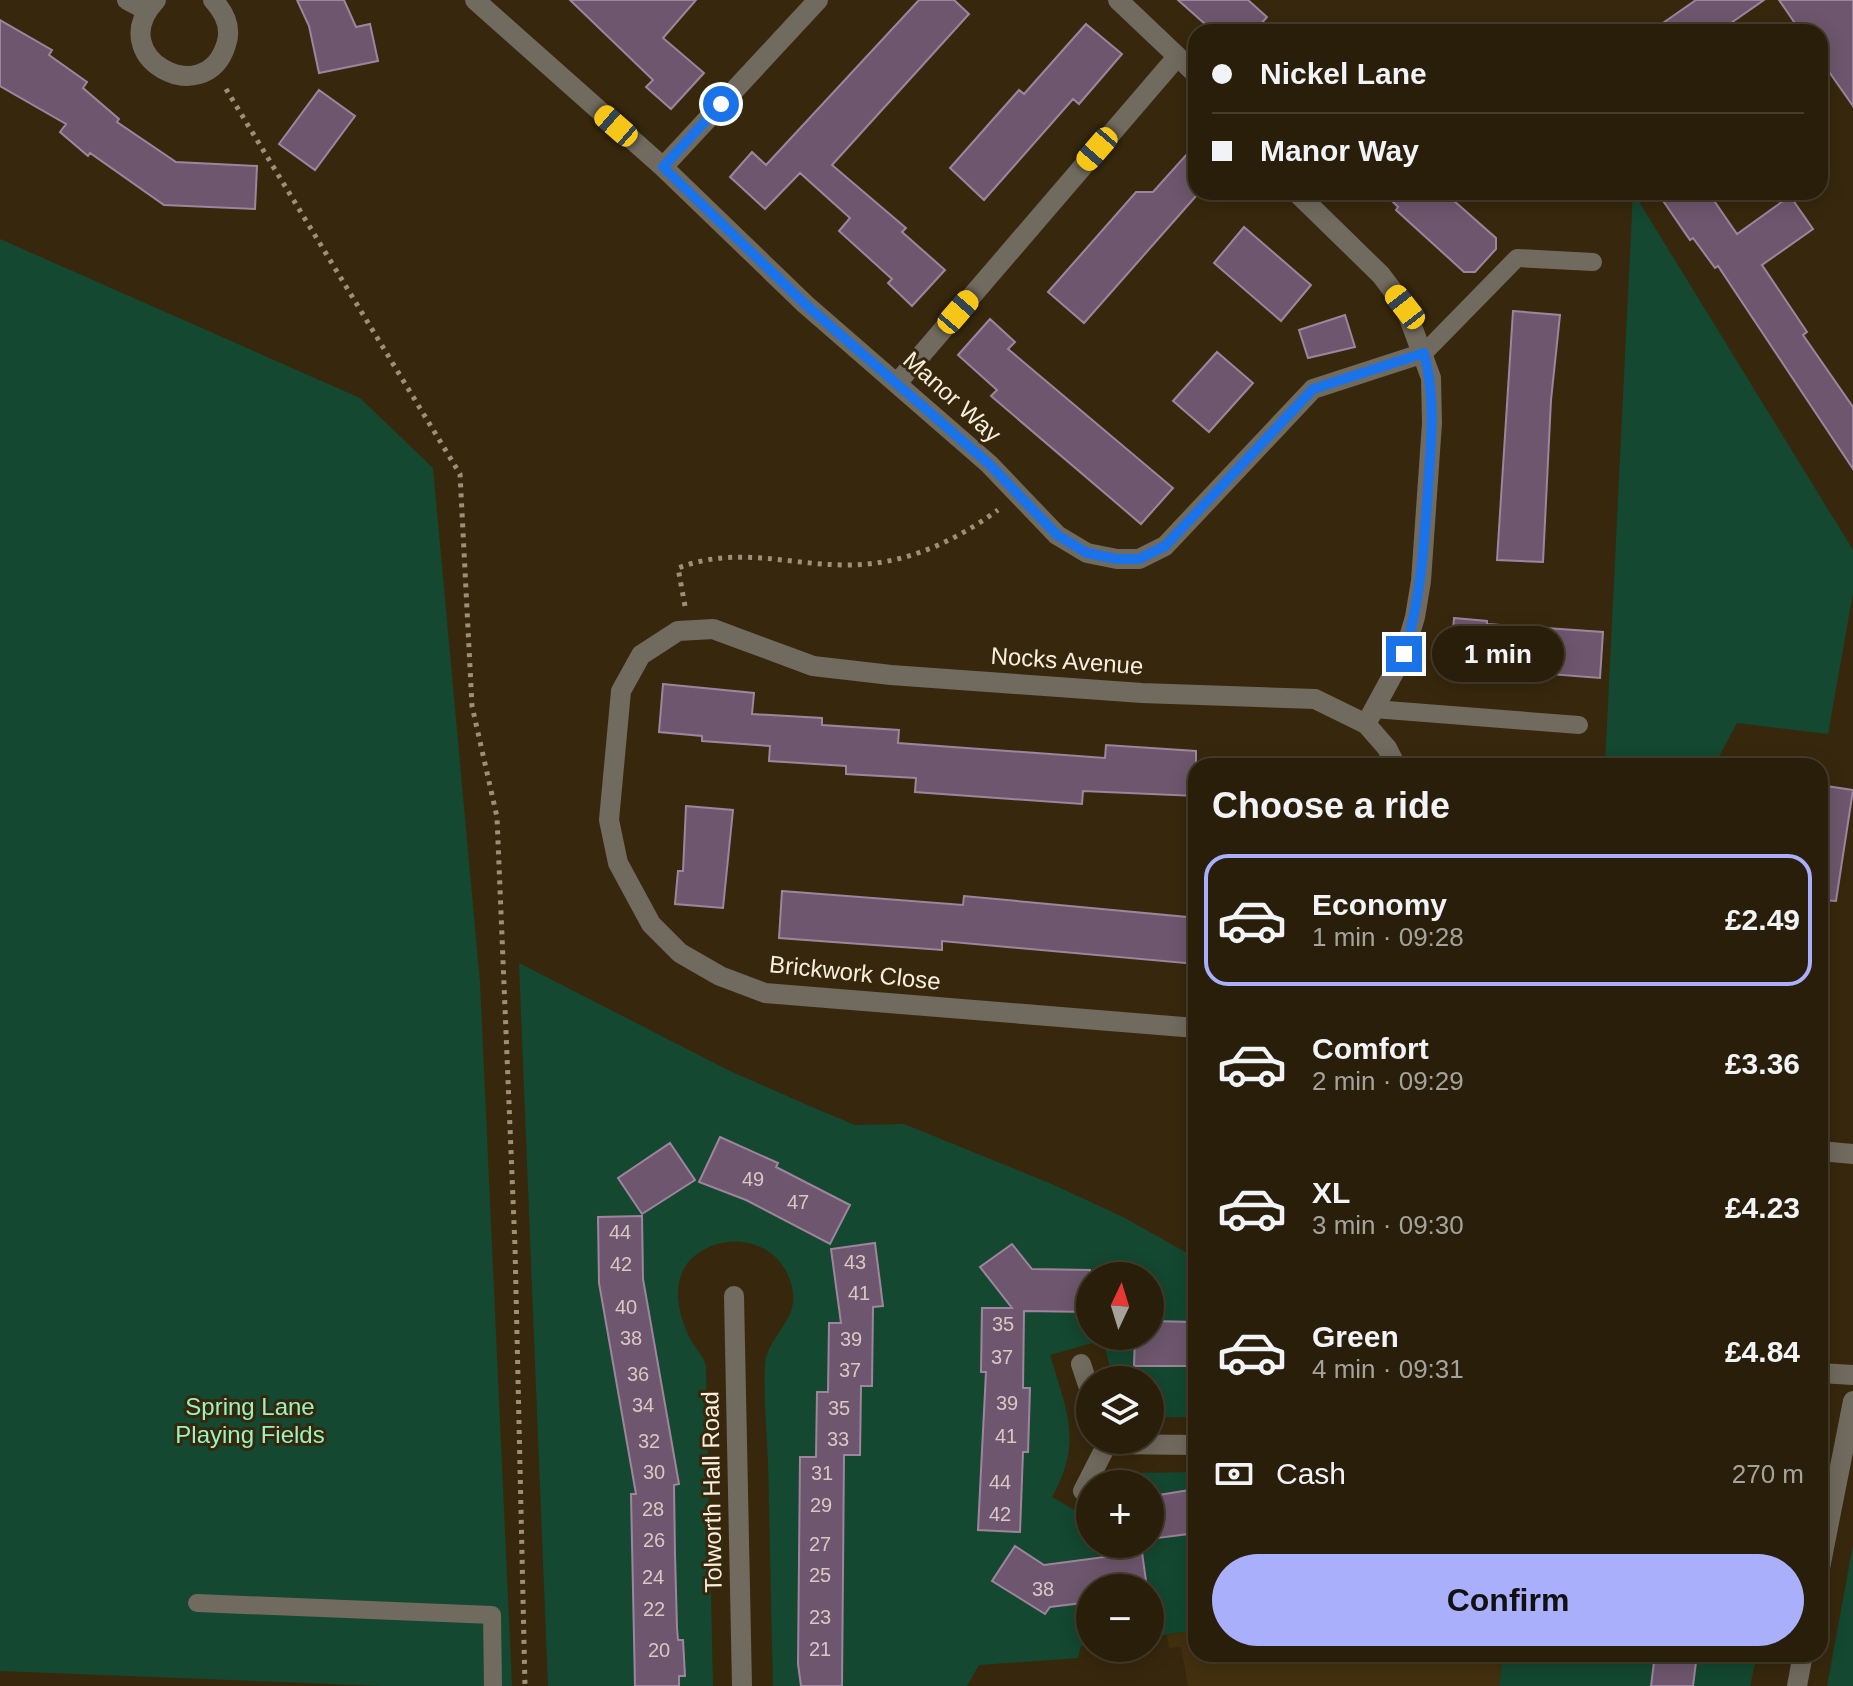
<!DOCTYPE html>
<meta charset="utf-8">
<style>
:root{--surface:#291e0a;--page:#352b18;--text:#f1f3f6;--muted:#a5a29c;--line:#453c2b;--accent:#aaaffb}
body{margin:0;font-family:Arial,sans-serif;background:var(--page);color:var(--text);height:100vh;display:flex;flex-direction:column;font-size:30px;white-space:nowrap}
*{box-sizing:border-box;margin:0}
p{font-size:26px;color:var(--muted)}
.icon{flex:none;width:44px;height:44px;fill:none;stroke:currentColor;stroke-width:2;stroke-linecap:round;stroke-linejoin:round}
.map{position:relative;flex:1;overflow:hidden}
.drawer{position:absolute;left:1188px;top:758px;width:640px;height:904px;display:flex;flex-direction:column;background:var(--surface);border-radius:24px;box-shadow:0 4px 20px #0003,0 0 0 2px var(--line)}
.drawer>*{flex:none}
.banner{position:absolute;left:1188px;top:24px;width:640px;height:176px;border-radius:24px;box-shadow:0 4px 20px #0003,0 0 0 2px var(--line);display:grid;align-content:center;height:176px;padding:0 24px;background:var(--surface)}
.needle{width:52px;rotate:4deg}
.tools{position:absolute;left:1076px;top:1262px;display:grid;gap:16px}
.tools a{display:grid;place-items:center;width:88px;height:88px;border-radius:50%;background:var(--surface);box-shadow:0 4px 20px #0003,0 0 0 2px var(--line);font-size:40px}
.end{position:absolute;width:36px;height:36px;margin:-18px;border:10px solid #1a73e8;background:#fff;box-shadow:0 0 0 4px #fff}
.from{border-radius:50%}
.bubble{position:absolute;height:56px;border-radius:28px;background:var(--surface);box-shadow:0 4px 20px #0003,0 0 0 2px var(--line);font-size:26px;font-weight:700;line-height:56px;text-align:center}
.car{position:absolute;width:24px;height:48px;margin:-24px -12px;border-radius:10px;box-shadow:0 0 6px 2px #0007;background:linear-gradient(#f5c518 24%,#345 0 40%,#f5c518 0 76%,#345 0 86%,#f5c518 0)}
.banner b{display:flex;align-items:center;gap:28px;height:76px;font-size:30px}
.banner b+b{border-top:2px solid var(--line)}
.banner i{width:20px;height:20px;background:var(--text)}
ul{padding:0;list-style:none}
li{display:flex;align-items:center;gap:24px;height:132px;margin:0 16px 12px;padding:0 8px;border:4px solid transparent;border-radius:24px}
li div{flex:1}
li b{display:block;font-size:30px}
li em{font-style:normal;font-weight:700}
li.selected{border-color:var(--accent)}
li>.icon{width:72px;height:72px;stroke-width:1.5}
h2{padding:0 24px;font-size:36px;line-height:96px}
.pay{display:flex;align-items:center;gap:20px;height:88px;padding:0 24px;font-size:30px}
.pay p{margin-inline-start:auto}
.button{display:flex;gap:16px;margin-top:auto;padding:16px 24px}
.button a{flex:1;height:92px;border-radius:48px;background:var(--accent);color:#111;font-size:32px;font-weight:700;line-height:92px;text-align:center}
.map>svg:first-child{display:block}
</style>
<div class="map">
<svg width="1853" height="1686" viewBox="0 0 1853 1686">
<rect width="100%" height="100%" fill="#37280d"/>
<path fill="#43300e" d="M1196,1630V1654H1503L1500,1677L1499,1686H1188L1181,1647L1169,1648L1167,1635Z"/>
<path fill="#144830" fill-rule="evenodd" d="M1633,192L1853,550V593L1828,734L1737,723L1714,766H1605Z
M0,239L360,398L433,468L480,982L512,1686H382L0,1671Z
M519,963L730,1071L812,1107L855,1125L904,1124L1054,1185L1123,1217L1196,1258V1417H1150V1380H1113L1103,1340L1050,1355C1067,1413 1083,1441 1052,1497L1090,1519V1544H1150V1484H1122L1129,1473L1196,1472V1630L1150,1637V1588H1090V1645L1081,1646L1078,1658L979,1665L967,1686H773C771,1611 770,1536 768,1462C767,1430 763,1397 765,1365C766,1339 797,1321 793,1293C787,1245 734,1227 697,1254C668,1275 677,1315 692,1342C697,1351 705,1357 706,1368L713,1686H548ZM1090,1276H1150V1336H1090Z
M1853,1545V1686H1827Z
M1503,1654H1757L1750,1686H1499Z"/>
<path fill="#6e576e" stroke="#9d859d" stroke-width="2" d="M297,0H344L356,27L370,24L378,61L319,73L309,26Z
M570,0H696L663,38L704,73L671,109L646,87L653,80Z
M919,0H954L969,14L832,165L906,228L902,232L945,270L912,306L888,283L892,279L839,231L850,218L800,173L765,209L730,177L752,152L766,165Z
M1178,0H1248L1267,17L1254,32H1214Z
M1696,0H1764L1718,32H1650Z
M1779,0H1853V106L1820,59V32H1801Z
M0,20L52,50L49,55L87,82L83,88L119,119L117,122L176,162L257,166L255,209L164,205L90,153L88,156L60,132L66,124L0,86Z
M1086,24L1122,54L1079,104L1073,99L984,200L950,168L1019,90L1024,94Z
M319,90L355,116L315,170L279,144Z
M1196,144V196L1084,323L1048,292L1136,192H1153Z
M1383,192H1444L1496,238V249L1475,272H1464L1396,210L1398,207Z
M1657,192H1708L1737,234L1790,196L1813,229L1762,265L1807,332L1803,335L1853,407V469L1718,266L1715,268L1693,238L1690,240Z
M1244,227L1311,285L1281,321L1214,263Z
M1513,311L1560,315L1551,400L1543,562L1497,560Z
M1345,315L1355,347L1308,358L1299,330Z
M990,319L1015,342L1008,349L1173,488L1141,524L991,396L997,390L958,355Z
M1217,352L1253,383L1209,432L1173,401Z
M1454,618L1487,621V624L1603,632L1600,678L1450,666Z
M663,684L754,693L752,714L822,718V725L899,730L898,743L1105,758L1106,745L1196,751V796L1083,791L1082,804L915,792L916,778L846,774V766L769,761L770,746L702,741V736L659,732Z
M1820,785L1853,790L1836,901L1820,900Z
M686,806L733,810L723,908L675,904L678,871H683Z
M782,891L963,905L964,896L1187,917V921L1196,922V964L942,941V950L779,938Z
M720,1137L778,1163L776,1167L850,1205L830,1244L746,1200L699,1182Z
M670,1143L695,1180L642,1214L618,1178Z
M642,1216L643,1279L679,1484L674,1485L675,1555L677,1628L678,1640H683L685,1676H679V1686H635L631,1494H636L599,1283L598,1217Z
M875,1243L883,1306L873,1307L872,1386H861L860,1455H844L842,1686H801L798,1664L800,1457H816L817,1392H828L829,1323H841L831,1249Z
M1012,1244L1032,1269L1090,1270V1312L1024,1311L1023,1388H1030L1028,1452H1023L1020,1532L978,1530L986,1372H981L982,1308H1012L980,1267Z
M1150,1321L1196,1322V1366H1134L1135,1336H1150Z
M1196,1489V1533L1158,1538L1152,1496Z
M1015,1546L1044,1565L1142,1552L1147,1588H1090V1602L1050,1607L1045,1614L992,1581Z
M1655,1654H1697L1693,1686H1651Z"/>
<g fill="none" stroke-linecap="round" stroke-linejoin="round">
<path stroke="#9d907b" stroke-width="5" stroke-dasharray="4 6" stroke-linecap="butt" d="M226,89L460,474L472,706L497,817L515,1247L525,1686
M685,606L678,568C737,546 783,564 843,565C901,566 951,544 998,510"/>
<path stroke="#716a5e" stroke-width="18" d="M1424,353L1517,258L1593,262
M1374,709L1579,725
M197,1603L492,1615L493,1686"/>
<path stroke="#716a5e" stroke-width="20" d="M127,0L146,10
M156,0C102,57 205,112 226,45C232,28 225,13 213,0
M475,0L663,167L805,304L989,464L1057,535L1087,553L1117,559H1139L1165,546L1313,389L1424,353
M1118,0L1196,74
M663,167L818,0
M1296,192L1381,275L1405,307L1431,378L1432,423L1421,581L1415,617L1404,654L1366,724
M898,382L1177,57
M1196,1028L765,993L720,976L680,953L651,924L618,863L609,820L621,691L641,655L678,631L713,629L813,666L891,675L1142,693L1315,699L1366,724L1387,748L1396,766
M1820,1151L1853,1154
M734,1296L742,1686
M1081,1364L1090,1391
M1820,1373L1853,1375
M1107,1444L1196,1445
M1083,1491L1107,1444L1106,1440
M1820,1568L1853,1401
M1797,1686L1803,1654"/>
</g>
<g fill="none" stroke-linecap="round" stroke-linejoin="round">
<path stroke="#1a73e8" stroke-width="10" d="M721,104L663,167L805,304L989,464L1057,535L1087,553L1117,559H1139L1165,546L1313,389L1424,353C1436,398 1431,442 1428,488C1424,545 1421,599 1404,654"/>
</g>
<g text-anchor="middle" stroke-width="6" stroke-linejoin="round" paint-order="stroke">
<g font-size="20" fill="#d6c8c2">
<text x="753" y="1186">49</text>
<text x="798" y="1209">47</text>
<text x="620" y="1239">44</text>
<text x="855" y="1269">43</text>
<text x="621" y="1271">42</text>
<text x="859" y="1300">41</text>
<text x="626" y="1314">40</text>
<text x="1003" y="1331">35</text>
<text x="631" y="1345">38</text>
<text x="851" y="1346">39</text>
<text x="1002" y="1364">37</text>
<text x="850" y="1377">37</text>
<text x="638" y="1381">36</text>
<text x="1007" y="1410">39</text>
<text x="643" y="1412">34</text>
<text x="839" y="1415">35</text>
<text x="1006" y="1443">41</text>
<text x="838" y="1446">33</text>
<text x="649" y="1448">32</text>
<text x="654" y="1479">30</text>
<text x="822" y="1480">31</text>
<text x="1000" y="1489">44</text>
<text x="821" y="1512">29</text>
<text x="653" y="1516">28</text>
<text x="1000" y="1521">42</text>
<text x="654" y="1547">26</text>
<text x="820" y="1551">27</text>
<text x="820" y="1582">25</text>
<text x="653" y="1584">24</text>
<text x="1043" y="1596">38</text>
<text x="654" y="1616">22</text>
<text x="820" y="1624">23</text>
<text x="820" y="1656">21</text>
<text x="659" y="1657">20</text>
</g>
<g font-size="24" fill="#f8eede" stroke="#37280d">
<text transform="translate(952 397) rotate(42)" y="8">Manor Way</text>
<text transform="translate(1067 661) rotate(4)" y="8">Nocks Avenue</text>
<text transform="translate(855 973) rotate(6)" y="8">Brickwork Close</text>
<text transform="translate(712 1492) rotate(-91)" y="8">Tolworth Hall Road</text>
</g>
<g font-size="24" fill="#96f4c2" stroke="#37280d">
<text x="250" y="1415">Spring Lane<tspan x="250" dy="28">Playing Fields</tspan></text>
</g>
</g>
</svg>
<div class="tools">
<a><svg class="needle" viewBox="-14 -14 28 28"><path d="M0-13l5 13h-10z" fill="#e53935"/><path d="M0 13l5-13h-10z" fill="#a5a29c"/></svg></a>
<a><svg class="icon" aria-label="layers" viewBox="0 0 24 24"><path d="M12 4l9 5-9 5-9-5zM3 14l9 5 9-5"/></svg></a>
<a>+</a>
<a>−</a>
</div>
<i class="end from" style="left:721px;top:104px"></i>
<i class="end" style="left:1404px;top:654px"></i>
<div class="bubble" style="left:1432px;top:626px;width:132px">1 min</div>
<i class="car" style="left:616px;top:126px;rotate:311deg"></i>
<i class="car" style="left:1097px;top:149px;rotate:221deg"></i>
<i class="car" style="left:1405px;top:307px;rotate:322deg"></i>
<i class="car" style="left:958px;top:312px;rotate:41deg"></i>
<div class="banner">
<b><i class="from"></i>Nickel Lane</b>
<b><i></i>Manor Way</b>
</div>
<section class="drawer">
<h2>Choose a ride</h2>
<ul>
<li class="selected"><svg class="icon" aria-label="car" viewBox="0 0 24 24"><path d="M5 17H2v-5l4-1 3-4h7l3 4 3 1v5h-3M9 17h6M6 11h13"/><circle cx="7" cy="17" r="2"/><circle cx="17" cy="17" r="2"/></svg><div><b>Economy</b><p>1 min · 09:28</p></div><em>£2.49</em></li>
<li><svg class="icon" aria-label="car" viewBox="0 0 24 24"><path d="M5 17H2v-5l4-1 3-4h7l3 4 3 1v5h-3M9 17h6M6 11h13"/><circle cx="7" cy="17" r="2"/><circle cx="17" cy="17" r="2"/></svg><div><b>Comfort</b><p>2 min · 09:29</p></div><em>£3.36</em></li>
<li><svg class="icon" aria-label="car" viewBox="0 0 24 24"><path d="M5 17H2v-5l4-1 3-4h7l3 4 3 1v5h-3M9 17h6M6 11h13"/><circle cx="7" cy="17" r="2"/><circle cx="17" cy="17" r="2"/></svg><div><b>XL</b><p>3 min · 09:30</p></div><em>£4.23</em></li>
<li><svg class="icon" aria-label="car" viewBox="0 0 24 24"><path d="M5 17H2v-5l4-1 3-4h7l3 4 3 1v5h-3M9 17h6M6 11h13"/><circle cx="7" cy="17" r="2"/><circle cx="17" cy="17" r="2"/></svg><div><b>Green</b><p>4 min · 09:31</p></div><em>£4.84</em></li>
</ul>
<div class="pay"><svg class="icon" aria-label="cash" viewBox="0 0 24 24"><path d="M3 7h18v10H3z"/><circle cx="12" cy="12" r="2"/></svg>Cash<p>270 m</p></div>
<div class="button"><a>Confirm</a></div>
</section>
</div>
